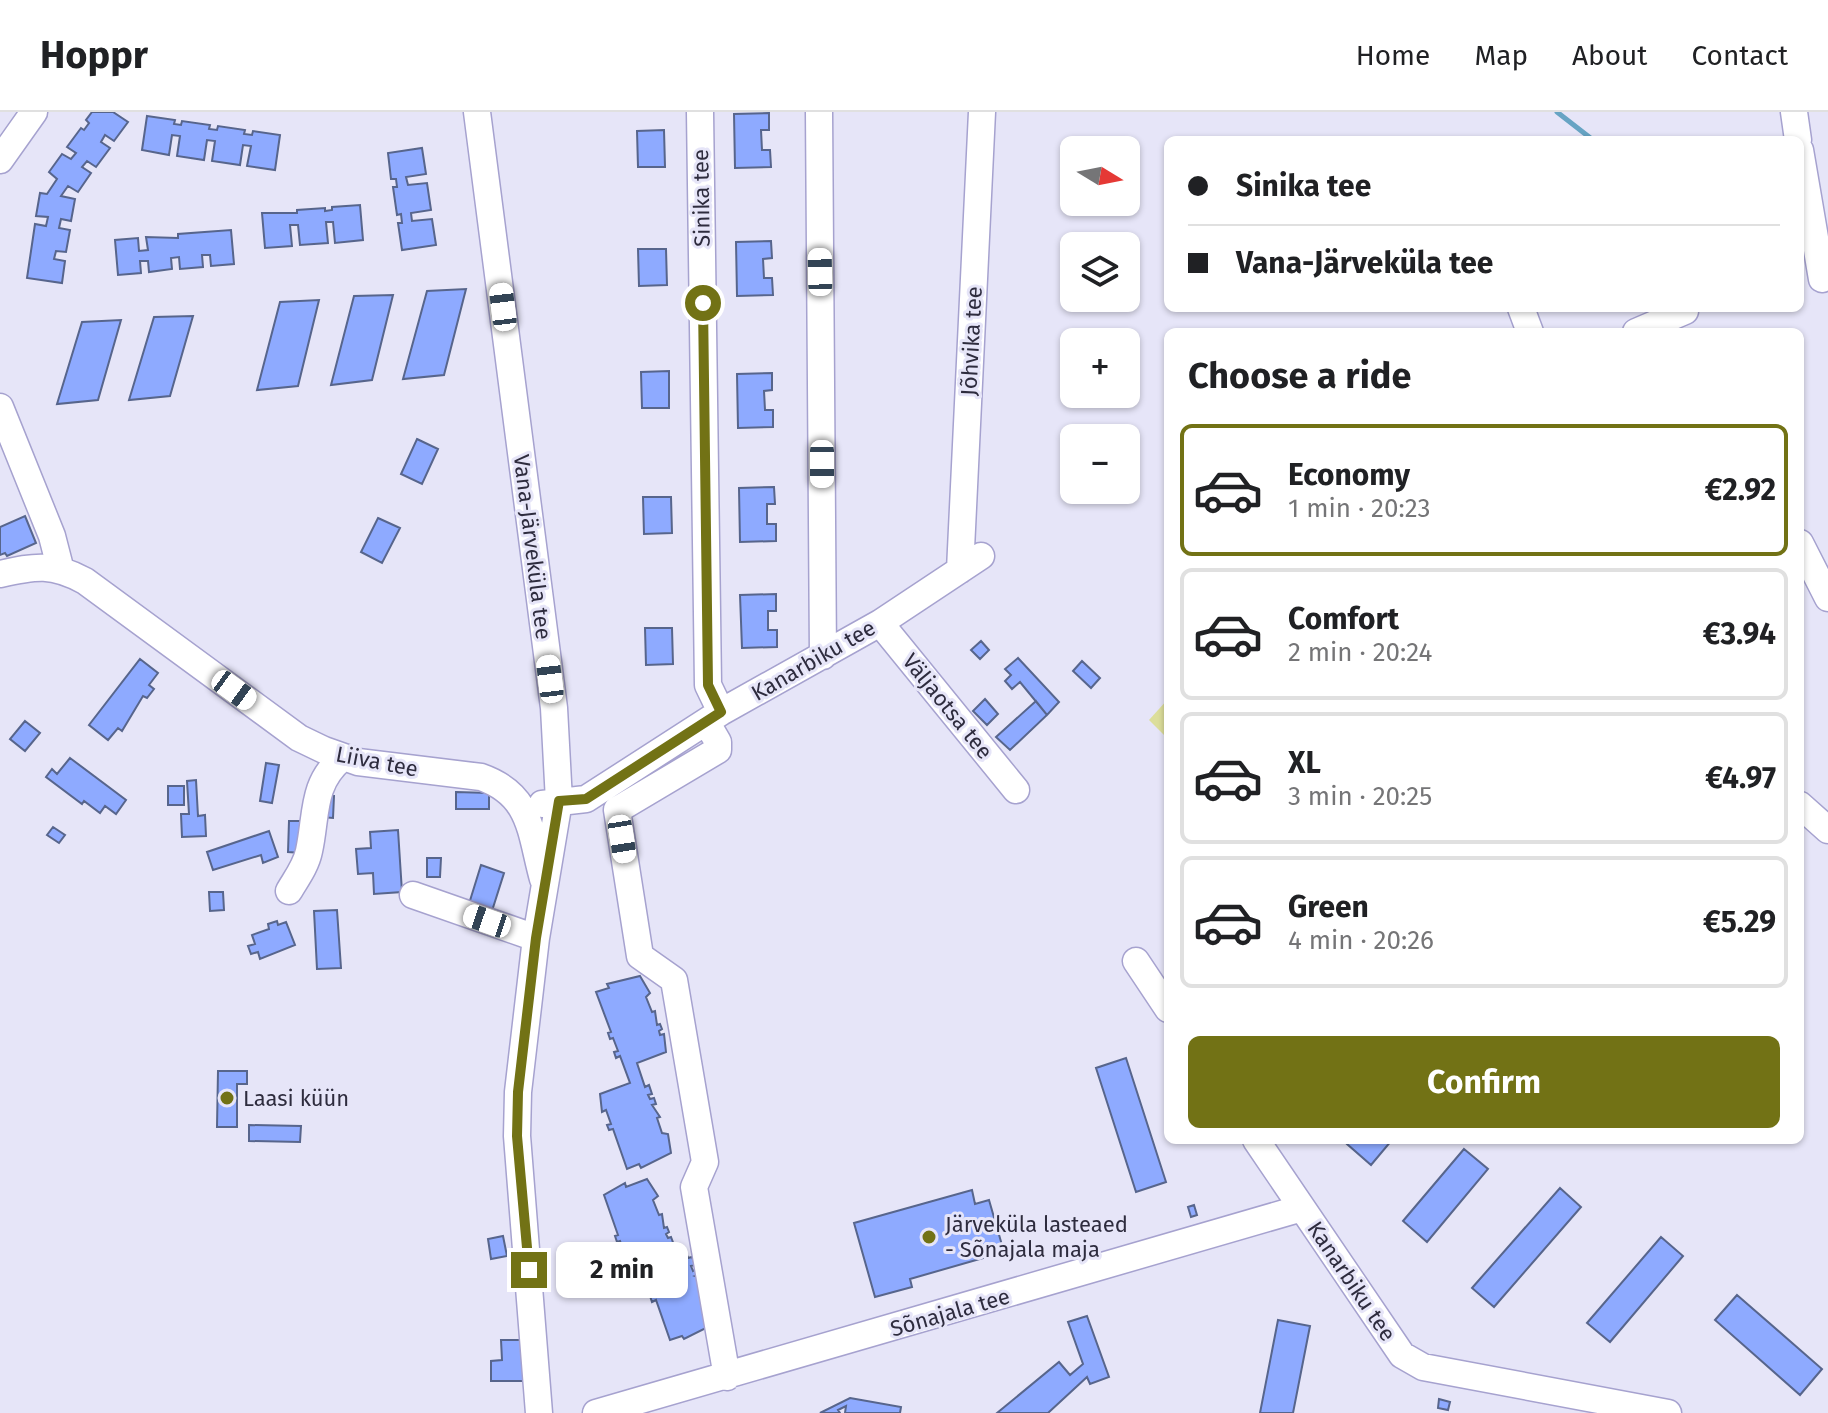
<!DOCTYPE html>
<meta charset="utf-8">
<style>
:root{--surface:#fff;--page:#f2f2f2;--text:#202124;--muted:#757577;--line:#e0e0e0;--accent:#727215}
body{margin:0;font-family:"Fira Sans",sans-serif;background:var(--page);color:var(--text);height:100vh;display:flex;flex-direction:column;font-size:30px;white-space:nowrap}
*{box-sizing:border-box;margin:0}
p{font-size:26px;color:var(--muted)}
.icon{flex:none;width:44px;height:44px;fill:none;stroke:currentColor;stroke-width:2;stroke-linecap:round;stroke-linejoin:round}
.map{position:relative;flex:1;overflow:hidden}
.side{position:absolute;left:1164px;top:216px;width:640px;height:816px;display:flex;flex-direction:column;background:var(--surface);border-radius:12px;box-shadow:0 2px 6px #0004}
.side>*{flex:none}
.top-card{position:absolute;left:1164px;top:24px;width:640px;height:176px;border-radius:12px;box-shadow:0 2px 6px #0004;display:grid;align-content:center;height:176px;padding:0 24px;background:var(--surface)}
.needle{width:52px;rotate:100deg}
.buttons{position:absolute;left:1060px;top:24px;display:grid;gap:16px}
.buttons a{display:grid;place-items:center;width:80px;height:80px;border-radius:12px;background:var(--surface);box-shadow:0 2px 6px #0004;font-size:40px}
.end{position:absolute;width:36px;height:36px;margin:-18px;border:10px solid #727215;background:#fff;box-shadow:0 0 0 4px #fff}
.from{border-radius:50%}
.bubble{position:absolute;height:56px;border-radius:12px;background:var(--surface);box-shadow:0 2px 6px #0004;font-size:26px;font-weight:700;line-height:56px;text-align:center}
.car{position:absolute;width:24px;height:48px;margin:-24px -12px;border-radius:10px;box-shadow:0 0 6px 2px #0007;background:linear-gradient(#fff 24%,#345 0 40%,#fff 0 76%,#345 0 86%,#fff 0)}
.top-card b{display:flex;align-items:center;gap:28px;height:76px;font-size:30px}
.top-card b+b{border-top:2px solid var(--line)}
.top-card i{width:20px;height:20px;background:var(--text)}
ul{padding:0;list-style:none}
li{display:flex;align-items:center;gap:24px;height:132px;margin:0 16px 12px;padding:0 8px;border:4px solid var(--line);border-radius:12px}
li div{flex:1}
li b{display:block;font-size:30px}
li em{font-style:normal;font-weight:700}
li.active{border-color:var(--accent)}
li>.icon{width:72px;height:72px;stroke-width:1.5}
h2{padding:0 24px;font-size:36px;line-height:96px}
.button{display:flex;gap:16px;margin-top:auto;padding:16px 24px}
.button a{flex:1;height:92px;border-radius:12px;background:var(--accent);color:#fff;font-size:32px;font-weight:700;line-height:92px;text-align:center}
header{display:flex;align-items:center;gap:48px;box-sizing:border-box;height:112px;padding:0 40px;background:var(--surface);border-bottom:2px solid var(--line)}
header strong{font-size:38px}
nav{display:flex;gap:44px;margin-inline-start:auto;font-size:28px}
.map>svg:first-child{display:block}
</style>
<header>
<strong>Hoppr</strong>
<nav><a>Home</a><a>Map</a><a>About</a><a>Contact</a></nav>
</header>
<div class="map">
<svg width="1828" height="1301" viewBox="0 0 1828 1301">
<rect width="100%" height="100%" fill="#e6e5f8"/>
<path fill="#dcde9b" d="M1168,587V627L1149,608Z"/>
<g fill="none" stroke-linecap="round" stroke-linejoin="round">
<path stroke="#67a4c4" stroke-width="5" d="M1557,0L1593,28"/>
</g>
<path fill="#8eaaff" stroke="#57658c" stroke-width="2" d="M92,0H113L128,10L114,29L105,23L101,30L110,36L96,55L87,49L82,55L91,61L78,80L68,74L61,84L75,87L71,109L61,107L59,116L70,118L66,140L56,139L54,147L65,149L62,171L27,166L35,112L46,114L48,105L36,104L40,81L47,82L57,67L49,60L62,42L71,47L76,41L67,35L81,16L84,18L89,11L86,8Z
M769,1V18H761L762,38H770L771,55L735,56L734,2Z
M147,4L175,8L174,12L181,13L182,9L210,13L209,17L217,18L218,14L245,18L244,22L252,23L253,19L280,23L275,58L247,54L251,34L243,33L240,53L212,49L215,29L207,28L204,48L177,44L180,24L172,23L169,43L142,38Z
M664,18L665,55H638L637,19Z
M422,36L426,62L406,65L408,73L427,71L431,98L411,101L412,109L432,107L436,133L402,138L398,111H402L401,102L397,103L393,75H397L396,67H391L388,41Z
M360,93L363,128L335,131L333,110H326L328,131L300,133L298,113H290L292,134L265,136L262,101H297V98L325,96V99L332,98V95Z
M231,118L234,152L211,154L210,143H202L203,155L180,157L179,145L171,146L172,157L149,160L148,149H140L141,161L118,163L115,128L138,126L139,139L148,138L146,125L178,126V122Z
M771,129L772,146L763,147L764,166H772L773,183L737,184L736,130Z
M638,137H666L667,173L639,174Z
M466,177L444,263L403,267L427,179Z
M393,183L372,268L331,273L354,184Z
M319,188L298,274L257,278L280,190Z
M193,204L170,284L129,288L154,205Z
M121,208L98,288L57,292L82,210Z
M669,259V296H642L641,260Z
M772,261V278L764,279L765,298H773V315L738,316L737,262Z
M417,327L438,337L422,372L401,362Z
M774,375L775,392H767V412H776V429L740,430L739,376Z
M643,385H671L672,421L644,422Z
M25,404L36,431L7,444L5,441L0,443V415Z
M378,406L400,416L382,451L361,440Z
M776,482V499H768V518H777V535L742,536L740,483Z
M645,516H672L673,552L646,553Z
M981,529L989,538L980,547L971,538Z
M1018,546L1059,590L1047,603L1020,570L1012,577L1005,569L1011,563L1005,557Z
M140,547L158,561L149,573L154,577L147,586L143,584L122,619L118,616L108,628L89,613Z
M1082,549L1100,566L1091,576L1073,559Z
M985,587L998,602L987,613L973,599Z
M1036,589L1047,603L1010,638L996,625Z
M25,609L40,621L25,639L10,627Z
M70,646L126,688L116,702L105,694L100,701L84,689L82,692L46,665L52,657L57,662Z
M266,651L279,653L272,691L260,689Z
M196,668L198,704L205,703L206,724L182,725L181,702H189L187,669Z
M168,674H184V693H168Z
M456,680L489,681V697H456Z
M322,684H334L333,706L321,705Z
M289,709H302L301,741L288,740Z
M53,715L65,723L59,731L47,723Z
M398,718L402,780L374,782L373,761L358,762L356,737L371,736L370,720Z
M269,719L278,745L263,751L261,743L213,758L207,740Z
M427,746H441L440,765H427Z
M481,753L504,761L491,802L468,795Z
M209,780H223L224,798L210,799Z
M337,798L341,856L317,857L314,799Z
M277,809L278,813L286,810L295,833L260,847L258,840L251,842L248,834L255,832L252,823L269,817L268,812Z
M640,864L650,881L646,885L652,900L655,899L657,913L660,912L662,917L659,919L660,923L664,922L666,940L637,951L645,975L649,973L652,982L648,983L650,987L654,986L656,992L652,993L660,1005L657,1006L662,1021L668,1022L671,1041L641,1056L639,1052L627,1057L613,1017L609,1018L607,1013L611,1012L606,998L602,1000L600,982L630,971L620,944L616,946L614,940L618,939L613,926L610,927L608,921L611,920L596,880L609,876L607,872Z
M1126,946L1166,1070L1136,1080L1096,956Z
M218,959H247V972H237V1015H217Z
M249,1013L301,1014L300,1030L249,1029Z
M1350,1028H1392L1371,1053L1347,1032Z
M1464,1037L1488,1057L1427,1130L1403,1109Z
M647,1067L658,1084L653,1088L659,1103L662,1102L664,1116L667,1115L669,1120L666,1122L668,1126L671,1125L674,1133L670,1134L673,1142L685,1137L688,1146L692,1145L695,1153L691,1154L693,1159L696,1157L698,1163L695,1164L700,1166L714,1212L684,1227L682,1224L670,1228L656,1188L652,1190L650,1184L654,1183L649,1170L645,1171L643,1154L631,1158L627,1147L624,1149L622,1143L625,1142L620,1129L617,1130L615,1124L618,1123L604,1083L625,1071L626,1075Z
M1560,1076L1581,1095L1494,1195L1472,1176Z
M972,1078L975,1092L989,1088L1004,1140L910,1167L912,1175L875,1185L854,1111Z
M1194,1093L1197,1103L1191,1105L1188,1095Z
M503,1124L507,1144L491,1147L488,1127Z
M1661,1125L1683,1144L1610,1230L1587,1211Z
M1737,1183L1822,1257L1800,1283L1715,1208Z
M1087,1204L1109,1265L1090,1272L1087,1265L1048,1301H997L1059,1250L1070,1263L1083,1252L1068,1210Z
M1278,1208L1310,1214L1293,1301H1260Z
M501,1228H523L524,1269H491V1249L502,1248Z
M850,1286L901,1295L900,1301H845L846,1294L838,1298L840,1301H820Z
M1439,1287L1450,1290L1448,1298L1438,1296Z"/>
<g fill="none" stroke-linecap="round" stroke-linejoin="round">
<defs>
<path id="minor" d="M477,0L554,596L559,689L536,826L518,980L517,1024L539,1301
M700,0L708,573L721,600
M819,0L823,544
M1794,0L1798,28
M1800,38L1822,167
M0,48L34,0
M1521,196L1530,220
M1636,220L1685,199
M0,295L52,424L60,455
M1800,431L1828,486
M960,458L982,0
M0,462C36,454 52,451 85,469L299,626L324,638L358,650L481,665C532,683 530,720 543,767
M880,511L1016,678
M707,611L718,630V638L617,698L640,844L674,868L705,1050L694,1075L727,1265
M542,692L586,687L721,600L880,511L981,444
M1800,693L1828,718
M289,779C296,767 306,754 309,739C317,703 311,672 342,646
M413,783L536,826
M1136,849L1168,897
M1256,1028L1402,1243L1423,1255L1668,1301
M596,1301L1302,1096"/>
</defs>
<use href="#minor" stroke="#a6a2cf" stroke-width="29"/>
<use href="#minor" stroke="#fff" stroke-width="26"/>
</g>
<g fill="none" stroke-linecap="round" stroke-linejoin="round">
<path stroke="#727215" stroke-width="10" d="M529,1158L517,1024L518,980L536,826L559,689L586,687L721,600L708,573L703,191"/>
</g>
<g fill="#727215" stroke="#e6e5f8" stroke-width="3">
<circle cx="227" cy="986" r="8"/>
<circle cx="929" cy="1125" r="8"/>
</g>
<g text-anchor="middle" stroke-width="6" stroke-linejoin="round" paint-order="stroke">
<g font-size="22" fill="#2e2c3e" stroke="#e6e5f8">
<text transform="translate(701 86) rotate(-91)" y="8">Sinika tee</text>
<text transform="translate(971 229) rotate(-87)" y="8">Jõhvika tee</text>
<text transform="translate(533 435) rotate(83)" y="8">Vana-Järveküla tee</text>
<text transform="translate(813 548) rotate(-30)" y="8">Kanarbiku tee</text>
<text transform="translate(948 594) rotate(51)" y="8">Väljaotsa tee</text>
<text transform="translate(377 649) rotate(11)" y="8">Liiva tee</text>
<text transform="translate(1352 1169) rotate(56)" y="8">Kanarbiku tee</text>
<text transform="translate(950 1200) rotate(-16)" y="8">Sõnajala tee</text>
</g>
<g font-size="22" fill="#2e2c3e" stroke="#e6e5f8" text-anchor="start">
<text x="243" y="994">Laasi küün</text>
<text x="945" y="1120">Järveküla lasteaed<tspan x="945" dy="25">- Sõnajala maja</tspan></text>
</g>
</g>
</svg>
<div class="buttons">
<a><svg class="needle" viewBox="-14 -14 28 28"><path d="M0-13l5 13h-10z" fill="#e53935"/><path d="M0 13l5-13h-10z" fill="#757577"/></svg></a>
<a><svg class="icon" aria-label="layers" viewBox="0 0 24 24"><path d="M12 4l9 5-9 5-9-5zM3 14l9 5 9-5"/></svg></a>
<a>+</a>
<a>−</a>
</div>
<i class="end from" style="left:703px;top:191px"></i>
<i class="end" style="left:529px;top:1158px"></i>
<div class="bubble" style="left:556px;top:1130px;width:132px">2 min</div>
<i class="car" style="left:820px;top:160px;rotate:359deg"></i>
<i class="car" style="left:503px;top:195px;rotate:353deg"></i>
<i class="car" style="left:822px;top:352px;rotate:180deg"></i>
<i class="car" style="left:550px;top:567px;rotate:353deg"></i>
<i class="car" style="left:234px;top:578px;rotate:126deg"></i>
<i class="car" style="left:622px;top:727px;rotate:171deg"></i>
<i class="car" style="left:487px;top:809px;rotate:289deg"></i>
<div class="top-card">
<b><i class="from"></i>Sinika tee</b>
<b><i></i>Vana-Järveküla tee</b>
</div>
<section class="side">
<h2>Choose a ride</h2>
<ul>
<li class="active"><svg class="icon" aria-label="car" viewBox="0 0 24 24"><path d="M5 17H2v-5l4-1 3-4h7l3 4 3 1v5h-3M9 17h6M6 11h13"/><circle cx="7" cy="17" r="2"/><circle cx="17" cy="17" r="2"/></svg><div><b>Economy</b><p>1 min · 20:23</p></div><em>€2.92</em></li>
<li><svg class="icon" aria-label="car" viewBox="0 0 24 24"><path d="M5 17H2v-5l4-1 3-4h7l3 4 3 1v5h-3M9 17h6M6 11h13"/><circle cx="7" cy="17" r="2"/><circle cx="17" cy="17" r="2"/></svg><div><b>Comfort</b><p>2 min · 20:24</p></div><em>€3.94</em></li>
<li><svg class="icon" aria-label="car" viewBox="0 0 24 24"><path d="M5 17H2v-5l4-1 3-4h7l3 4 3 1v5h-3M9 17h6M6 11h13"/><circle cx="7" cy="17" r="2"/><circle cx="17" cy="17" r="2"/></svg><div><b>XL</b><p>3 min · 20:25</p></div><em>€4.97</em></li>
<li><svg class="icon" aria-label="car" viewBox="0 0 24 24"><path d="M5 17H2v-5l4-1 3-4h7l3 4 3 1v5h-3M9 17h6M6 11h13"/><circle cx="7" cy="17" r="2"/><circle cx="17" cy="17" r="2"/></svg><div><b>Green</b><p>4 min · 20:26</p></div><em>€5.29</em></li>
</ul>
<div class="button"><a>Confirm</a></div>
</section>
</div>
